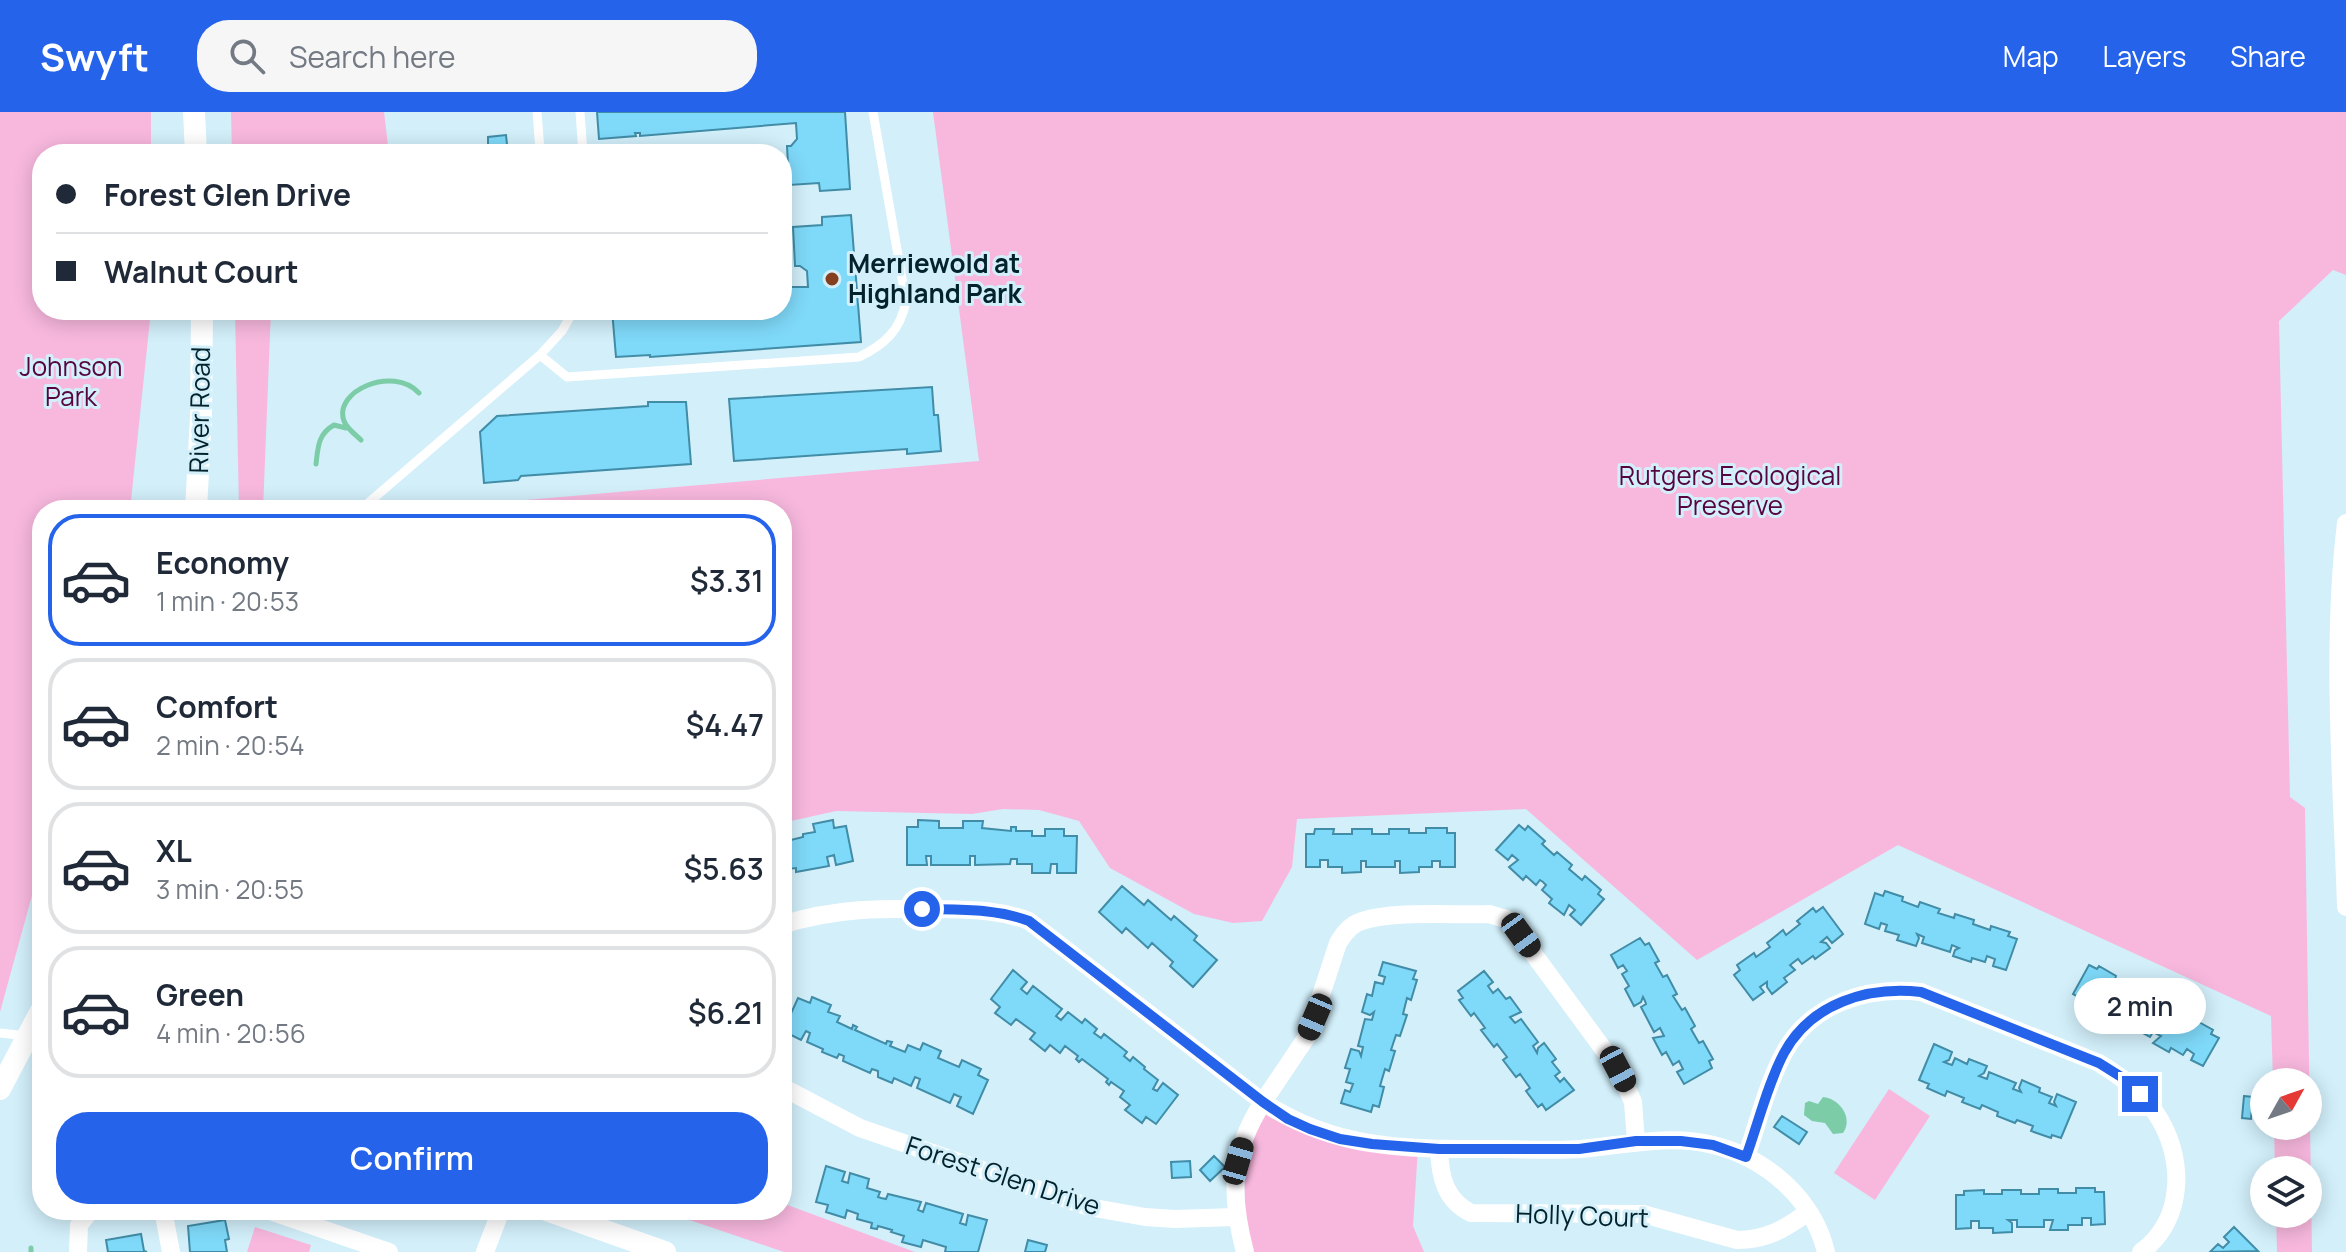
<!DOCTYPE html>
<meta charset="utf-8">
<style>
:root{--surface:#fff;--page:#f6f6f7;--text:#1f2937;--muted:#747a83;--line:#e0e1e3;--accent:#2563eb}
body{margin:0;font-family:Manrope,sans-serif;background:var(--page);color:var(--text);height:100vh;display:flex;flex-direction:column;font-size:30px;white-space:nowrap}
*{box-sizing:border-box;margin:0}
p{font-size:26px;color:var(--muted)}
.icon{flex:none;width:44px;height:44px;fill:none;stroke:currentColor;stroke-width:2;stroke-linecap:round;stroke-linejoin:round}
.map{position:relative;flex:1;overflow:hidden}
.side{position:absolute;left:32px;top:388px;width:760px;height:720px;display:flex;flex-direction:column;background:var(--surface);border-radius:32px;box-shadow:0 4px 20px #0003}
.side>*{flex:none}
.banner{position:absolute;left:32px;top:32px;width:760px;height:176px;border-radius:32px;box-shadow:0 4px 20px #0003;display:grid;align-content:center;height:176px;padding:0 24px;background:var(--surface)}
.needle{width:52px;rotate:50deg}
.buttons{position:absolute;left:2250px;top:956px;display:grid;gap:16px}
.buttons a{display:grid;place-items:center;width:72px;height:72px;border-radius:50%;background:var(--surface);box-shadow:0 4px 20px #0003;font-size:40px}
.end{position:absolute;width:36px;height:36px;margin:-18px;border:10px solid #2563eb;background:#fff;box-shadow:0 0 0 4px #fff}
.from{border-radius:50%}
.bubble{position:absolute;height:56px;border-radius:28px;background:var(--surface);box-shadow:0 4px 20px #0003;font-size:26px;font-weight:600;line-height:56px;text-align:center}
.car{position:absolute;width:24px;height:48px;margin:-24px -12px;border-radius:10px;box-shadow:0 0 6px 2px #0007;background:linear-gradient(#222 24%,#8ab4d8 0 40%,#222 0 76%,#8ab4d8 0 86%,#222 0)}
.banner b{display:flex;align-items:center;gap:28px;height:76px;font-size:30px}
.banner b+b{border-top:2px solid var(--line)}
.banner i{width:20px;height:20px;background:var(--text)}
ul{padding:14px 0 0;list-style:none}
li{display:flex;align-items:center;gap:24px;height:132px;margin:0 16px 12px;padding:0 8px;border:4px solid var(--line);border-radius:32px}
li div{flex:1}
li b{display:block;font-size:30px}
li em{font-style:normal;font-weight:600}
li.selected{border-color:var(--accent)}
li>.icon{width:72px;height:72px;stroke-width:1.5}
.button{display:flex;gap:16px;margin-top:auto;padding:16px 24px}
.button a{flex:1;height:92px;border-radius:32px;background:var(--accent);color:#fff;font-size:32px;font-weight:600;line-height:92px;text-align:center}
header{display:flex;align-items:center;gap:48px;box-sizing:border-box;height:112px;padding:0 40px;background:var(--accent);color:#fff}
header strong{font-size:38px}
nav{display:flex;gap:44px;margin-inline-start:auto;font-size:28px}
.search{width:560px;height:72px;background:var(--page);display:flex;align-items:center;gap:20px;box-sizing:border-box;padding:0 28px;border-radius:32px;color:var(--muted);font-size:30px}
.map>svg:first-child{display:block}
</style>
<header>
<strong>Swyft</strong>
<div class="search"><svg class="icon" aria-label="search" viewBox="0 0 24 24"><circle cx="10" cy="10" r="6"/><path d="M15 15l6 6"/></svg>Search here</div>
<nav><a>Map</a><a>Layers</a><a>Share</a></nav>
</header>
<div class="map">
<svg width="2346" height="1140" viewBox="0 0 2346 1140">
<rect width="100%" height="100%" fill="#d2effa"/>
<path fill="#f8b8de" d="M0,0H151V42H42V198H151L130,398H42V747L0,900Z
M231,0H384L389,42H232Z
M933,0H2346V163L2333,158L2279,209L2290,685L2305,696L2312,1140H2277L2276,1102H2308V1058H2275L2274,1014H2308V970H2273L2271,904L1898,733L1697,848L1526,697L1297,707L1292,755L1262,809L1233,811L1194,802L1110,756L1079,709L1039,698L1003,697L972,702L836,699L782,711V398H466L501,390L979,349Z
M235,198H271L263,398H239Z
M1889,977L1930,1004L1875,1088L1834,1061Z
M1263,990L1288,1007L1418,1036L1413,1114L1424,1140H1245L1244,1026Z
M782,1091L915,1140H784L660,1098H782Z
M255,1115L311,1133L309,1140H247Z"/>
<path fill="#7ccda7" d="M1823,985C1839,986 1854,1006 1843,1021L1833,1022L1825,1011L1812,1009L1804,1003L1805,991L1809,989L1818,992Z"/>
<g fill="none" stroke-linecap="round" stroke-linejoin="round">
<path stroke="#7ccda7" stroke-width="5" d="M361,328C355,322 347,317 344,309C333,279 393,253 419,281
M316,352C318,335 318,322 334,313L346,316
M31,1140V1136"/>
</g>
<path fill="#7fd9f9" stroke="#418ca6" stroke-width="2" d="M597,0H845L850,77L820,79L819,71L789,73L787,34H791L797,27L796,11L640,24V21H635L636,24L599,27Z
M506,23L508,42H488V25Z
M851,103L861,230L650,245V243L616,245L612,198H782V175H808L807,159L800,154H795L793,115L822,113V105Z
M493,198H528V203L494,205Z
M932,275L934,303H938L941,339L907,342V337L734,349L729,287Z
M648,290H686L691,352L521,364L518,368L484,371L480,320L497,304L648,294Z
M833,708L834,716L846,714L853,749L836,753L834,743L827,745L829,754L796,760V756L787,757L788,762L782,763V725L787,724V729L803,725V722L815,720L813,712Z
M918,708L939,709V716H963V709H983L982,716L1011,719V715H1016V719H1032V724H1045V717H1064V724H1077L1076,761H1057V752H1051L1050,761H1032V752H1017V747H1011L1010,752L975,753V744H970V753H931V744H926L927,753H907V715H918Z
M1519,713L1525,718L1528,714L1545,729L1542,732L1554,743L1557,740L1572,753L1569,757L1582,768L1585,764L1601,778L1598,782L1604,787L1581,813L1570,803L1575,798L1569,793L1564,803L1549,791L1552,787L1542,778L1546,773L1543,770L1540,768L1536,773L1526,764L1523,768L1509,755L1518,748L1512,743L1508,748L1496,738Z
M1426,716H1447V721H1455V755H1440V749H1432V755H1419V760L1400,761V749H1395V755H1366V749H1361V760L1342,761V755H1328V748H1320V755H1306V722H1314L1315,717H1334L1333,722H1352V717H1372V722H1389V717H1409V721H1426Z
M1122,774L1144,793L1148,788L1171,808L1174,804L1197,824L1194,828L1217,848L1193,875L1170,854L1173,850L1152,831L1148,836L1126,816L1122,821L1099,800Z
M1885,779L1903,785L1902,789L1918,795L1920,790L1940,797L1938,801L1954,806L1955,802L1974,808L1973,812L1990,818L1991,814L2010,820L2008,824L2017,827L2006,858L1993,854L1995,847L1987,844L1985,850L1972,846L1971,850L1953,844L1955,838L1959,836L1952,833L1950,840L1922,831L1924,825L1917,822L1919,826L1916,834L1897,828L1899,823L1885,819L1887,813L1881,811L1879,817L1865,812L1875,781L1883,784Z
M1823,795L1843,822L1832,831L1827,825L1821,830L1826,831L1830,836L1815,847L1813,844L1802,852L1798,847L1790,853L1795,858L1784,866L1787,870L1772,882L1767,875V870L1760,875L1764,880L1753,888L1734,863L1740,858L1737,853L1754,841L1756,845L1770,835L1767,831L1783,818L1786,823L1800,812L1797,809L1813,796L1816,800Z
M1640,826L1645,833L1649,831L1659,849L1655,851L1663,865L1667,863L1677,882L1673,884L1682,898L1685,896L1695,914L1691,917L1699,931L1703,929L1713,947L1709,949L1712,956L1684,972L1677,960L1683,957L1679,949L1673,953L1666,940L1662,943L1653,926L1664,924L1660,916L1654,920L1641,895L1646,892L1645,889L1643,885L1641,890L1634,894L1625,877L1629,874L1622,862L1627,859L1623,853L1618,856L1611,843Z
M1383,850L1416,859L1413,867L1417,868L1411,888L1407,886L1403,902L1407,903L1400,924L1396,923L1391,938L1395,939L1389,959L1385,957L1380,974L1384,975L1379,995L1373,993L1371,1000L1341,991L1345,978L1350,980L1353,972L1346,970L1350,957L1345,956L1351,937L1359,939L1361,944L1363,935L1358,934L1365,907L1372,908L1374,900L1370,903L1362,900L1367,882L1372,884L1375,870L1383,872L1385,865L1379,863Z
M2089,853L2097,857L2099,854L2116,864L2115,867L2129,875L2131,872L2148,882L2146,886L2162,894L2164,890L2181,900L2180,904L2195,912L2197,909L2213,918L2211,922L2219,926L2203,954L2191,948L2194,942L2187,937L2183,943L2171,936L2169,940L2153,931L2161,924L2153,920L2150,925L2126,912L2129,906L2121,902L2124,906L2119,914L2102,904L2105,900L2093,893L2096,887L2089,883L2086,889L2073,882Z
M1013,858L1027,870L1021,877L1027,882L1033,874L1062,897L1056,904L1061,908L1068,900L1082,911L1085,907L1097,917L1094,921L1101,926L1104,922L1127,940L1124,944L1130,949L1133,945L1145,955L1144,957L1158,968L1153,977L1157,979L1163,971L1178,983L1156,1012L1146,1005L1142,1011L1125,998L1130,993L1120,985L1124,979L1111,970L1109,973L1106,970L1108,967L1082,947L1079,950L1076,947L1078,944L1065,934L1060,941L1050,933L1045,939L1030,927L1035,921L1016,907L1011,913L995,901L1000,895L991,887Z
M1484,859L1493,870L1488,874L1493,881L1498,877L1506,887L1510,885L1521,900L1510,905L1515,911L1521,907L1538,930L1533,934L1537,941L1538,936L1544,931L1556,947L1552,950L1560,960L1555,964L1560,970L1564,966L1574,978L1546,998L1542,992L1538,995L1526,979L1530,976L1520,962L1516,965L1503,948L1507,945L1497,932L1494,935L1481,918L1485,916L1474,901L1471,904L1459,888L1463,886L1458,879Z
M812,885L831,893L828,900L840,904L837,910L852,917L853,913L857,915L855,918L886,932L887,929L892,930L890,934L905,940L908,933L920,938L923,931L941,939L938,946L959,955L962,948L981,957L978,963L988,968L973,1002L957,994L961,985L958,984L954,982L950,991L917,976L920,967L915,965L911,974L894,966L892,971L878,965V959L872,957L870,961L843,949L844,944L839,942L837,946L822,940L823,937L807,930L810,921L806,919L801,928L783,919L798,886L810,891Z
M1934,932L1952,940L1949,948L1944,950L1949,952L1952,953L1955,946L1967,952L1969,947L1987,954L1984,961L1979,964L1987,967L1989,960L2016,971L2013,977L2021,980L2019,976L2022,968L2040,976L2039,980L2052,985L2049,991L2056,994L2054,990L2057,982L2076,990L2061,1026L2052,1023L2051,1026L2031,1019L2033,1014L2017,1008L2015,1011L1997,1004L1998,1000L1982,993L1980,997L1962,990L1964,986L1947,979L1945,984L1927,976L1929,972L1919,968Z
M2244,984L2253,985L2251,1007L2242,1006Z
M1782,1004L1807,1020L1799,1032L1774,1015Z
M1214,1044L1225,1055L1210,1069L1200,1058Z
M1190,1049L1191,1065L1172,1066L1171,1050Z
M826,1054L845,1060L842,1069L848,1071L850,1061L869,1067L867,1076L880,1080L878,1085L881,1086L886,1087L888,1082L921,1090L918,1098L923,1100L926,1091L963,1102L960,1111L966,1113L968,1103L987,1108L978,1140H945L946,1135L923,1128L921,1135L902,1130L904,1124L891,1120L892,1118L878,1114L877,1117L871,1116L872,1111L857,1107L858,1102L847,1098L845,1106L826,1100L828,1093L816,1090Z
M2076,1076H2095V1080H2104L2105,1112L2091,1113V1106H2082V1113H2068V1118H2050L2053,1108H2044V1115H2017V1108H2008L2012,1111V1120L1993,1121V1116H1979V1109H1971V1116L1956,1117V1083H1964V1079L1984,1078V1082H2002V1078H2021V1082H2039V1077H2058V1081H2076Z
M225,1108L229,1127L225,1128L227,1140H190L188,1114Z
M2234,1115L2258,1139L2210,1140L2218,1132L2223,1136L2229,1130L2224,1125Z
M141,1122L144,1139L147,1140H108L106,1128Z
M1028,1128L1047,1133L1045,1140H1025Z"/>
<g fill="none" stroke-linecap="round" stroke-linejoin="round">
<path stroke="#fff" stroke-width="9" d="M537,0L540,39
M580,0L583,42
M540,243L567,265L859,245C884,233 901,218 906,189L873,0
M360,398L540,243L562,219L574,198
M0,921L28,924"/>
<path stroke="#fff" stroke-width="18" d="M2346,411C2331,535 2342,670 2346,795
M782,813C833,796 884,796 937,797C969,798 998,797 1029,809L1263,990C1230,1041 1230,1083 1245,1140
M782,975L860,1016L1089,1095L1145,1105L1175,1107L1235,1105
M1636,1029L1633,990L1618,957L1513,814L1506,807L1489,802C1456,804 1382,797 1355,812C1347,817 1343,823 1338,831L1308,923L1263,990C1337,1039 1410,1037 1496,1037C1524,1037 1553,1039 1581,1037C1625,1033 1669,1022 1713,1033C1766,1046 1813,1086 1826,1140
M1439,1037C1440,1065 1445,1088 1471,1101L1643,1102L1737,1128C1766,1128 1785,1117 1808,1100
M1746,1045C1758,1011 1767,972 1784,941C1811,891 1868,874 1921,880L2099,951C2120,964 2140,978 2155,1000C2185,1043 2186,1107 2141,1140
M163,1098L171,1140
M267,1098L389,1140
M78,1140L79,1113L91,1098
M485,1140L501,1098"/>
<path stroke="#fff" stroke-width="22" d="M194,0L196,42
M196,398L201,304L202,198
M0,977L42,897
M546,1098L665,1140"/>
</g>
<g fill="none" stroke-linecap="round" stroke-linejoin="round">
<path stroke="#2563eb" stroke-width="10" d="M922,797C959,798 994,796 1029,809L1263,990L1288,1007L1310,1017L1340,1027L1372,1032L1439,1037H1579L1636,1029H1681L1713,1033L1746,1045C1758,1012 1768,971 1784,941C1811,891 1868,874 1921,880L2099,951L2123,966L2140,982"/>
</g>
<circle fill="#863f1e" stroke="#d2effa" stroke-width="3" cx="832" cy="167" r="8"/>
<g text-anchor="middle" stroke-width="6" stroke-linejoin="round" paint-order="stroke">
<g font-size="26" font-weight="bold" fill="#02222c" stroke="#d2effa" text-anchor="start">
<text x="848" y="161">Merriewold at<tspan x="848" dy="30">Highland Park</tspan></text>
</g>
<g font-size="26" fill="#570541" stroke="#d2effa">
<text x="71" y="264">Johnson<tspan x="71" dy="30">Park</tspan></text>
<text x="1730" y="373">Rutgers Ecological<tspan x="1730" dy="30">Preserve</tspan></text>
</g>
<g font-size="26" fill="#02222c" stroke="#d2effa">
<text transform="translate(200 298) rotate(-89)" y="9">River Road</text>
<text transform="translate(1003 1064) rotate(18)" y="9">Forest Glen Drive</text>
<text transform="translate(1582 1104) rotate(2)" y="9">Holly Court</text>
</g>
</g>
</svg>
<div class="buttons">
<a><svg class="needle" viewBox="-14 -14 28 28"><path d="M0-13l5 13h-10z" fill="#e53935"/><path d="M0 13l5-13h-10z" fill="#747a83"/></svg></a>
<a><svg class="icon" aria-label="layers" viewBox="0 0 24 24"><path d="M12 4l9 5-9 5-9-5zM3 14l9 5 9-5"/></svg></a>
</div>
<i class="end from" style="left:922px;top:797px"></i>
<i class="end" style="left:2140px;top:982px"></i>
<div class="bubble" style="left:2074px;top:866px;width:132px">2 min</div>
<i class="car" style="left:1521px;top:823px;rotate:144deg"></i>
<i class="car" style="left:1315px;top:905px;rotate:203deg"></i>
<i class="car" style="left:1618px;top:957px;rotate:152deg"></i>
<i class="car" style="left:1238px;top:1049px;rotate:16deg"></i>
<div class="banner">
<b><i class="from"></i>Forest Glen Drive</b>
<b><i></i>Walnut Court</b>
</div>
<section class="side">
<ul>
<li class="selected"><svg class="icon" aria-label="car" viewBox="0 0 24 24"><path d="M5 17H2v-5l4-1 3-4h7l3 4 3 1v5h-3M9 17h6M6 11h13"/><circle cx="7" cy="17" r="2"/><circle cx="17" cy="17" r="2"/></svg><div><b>Economy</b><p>1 min · 20:53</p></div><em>$3.31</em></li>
<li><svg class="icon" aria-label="car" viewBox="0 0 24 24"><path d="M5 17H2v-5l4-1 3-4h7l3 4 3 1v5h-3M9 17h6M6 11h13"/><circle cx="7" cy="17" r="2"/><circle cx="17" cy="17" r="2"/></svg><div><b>Comfort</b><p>2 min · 20:54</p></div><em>$4.47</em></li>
<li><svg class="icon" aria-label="car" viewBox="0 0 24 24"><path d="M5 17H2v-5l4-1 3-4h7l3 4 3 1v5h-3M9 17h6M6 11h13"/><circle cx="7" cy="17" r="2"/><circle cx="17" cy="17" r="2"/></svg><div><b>XL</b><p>3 min · 20:55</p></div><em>$5.63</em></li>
<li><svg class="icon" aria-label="car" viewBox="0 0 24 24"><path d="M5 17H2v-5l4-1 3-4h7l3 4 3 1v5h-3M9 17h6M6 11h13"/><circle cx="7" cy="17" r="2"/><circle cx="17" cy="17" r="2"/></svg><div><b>Green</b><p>4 min · 20:56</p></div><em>$6.21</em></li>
</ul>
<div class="button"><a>Confirm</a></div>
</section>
</div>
